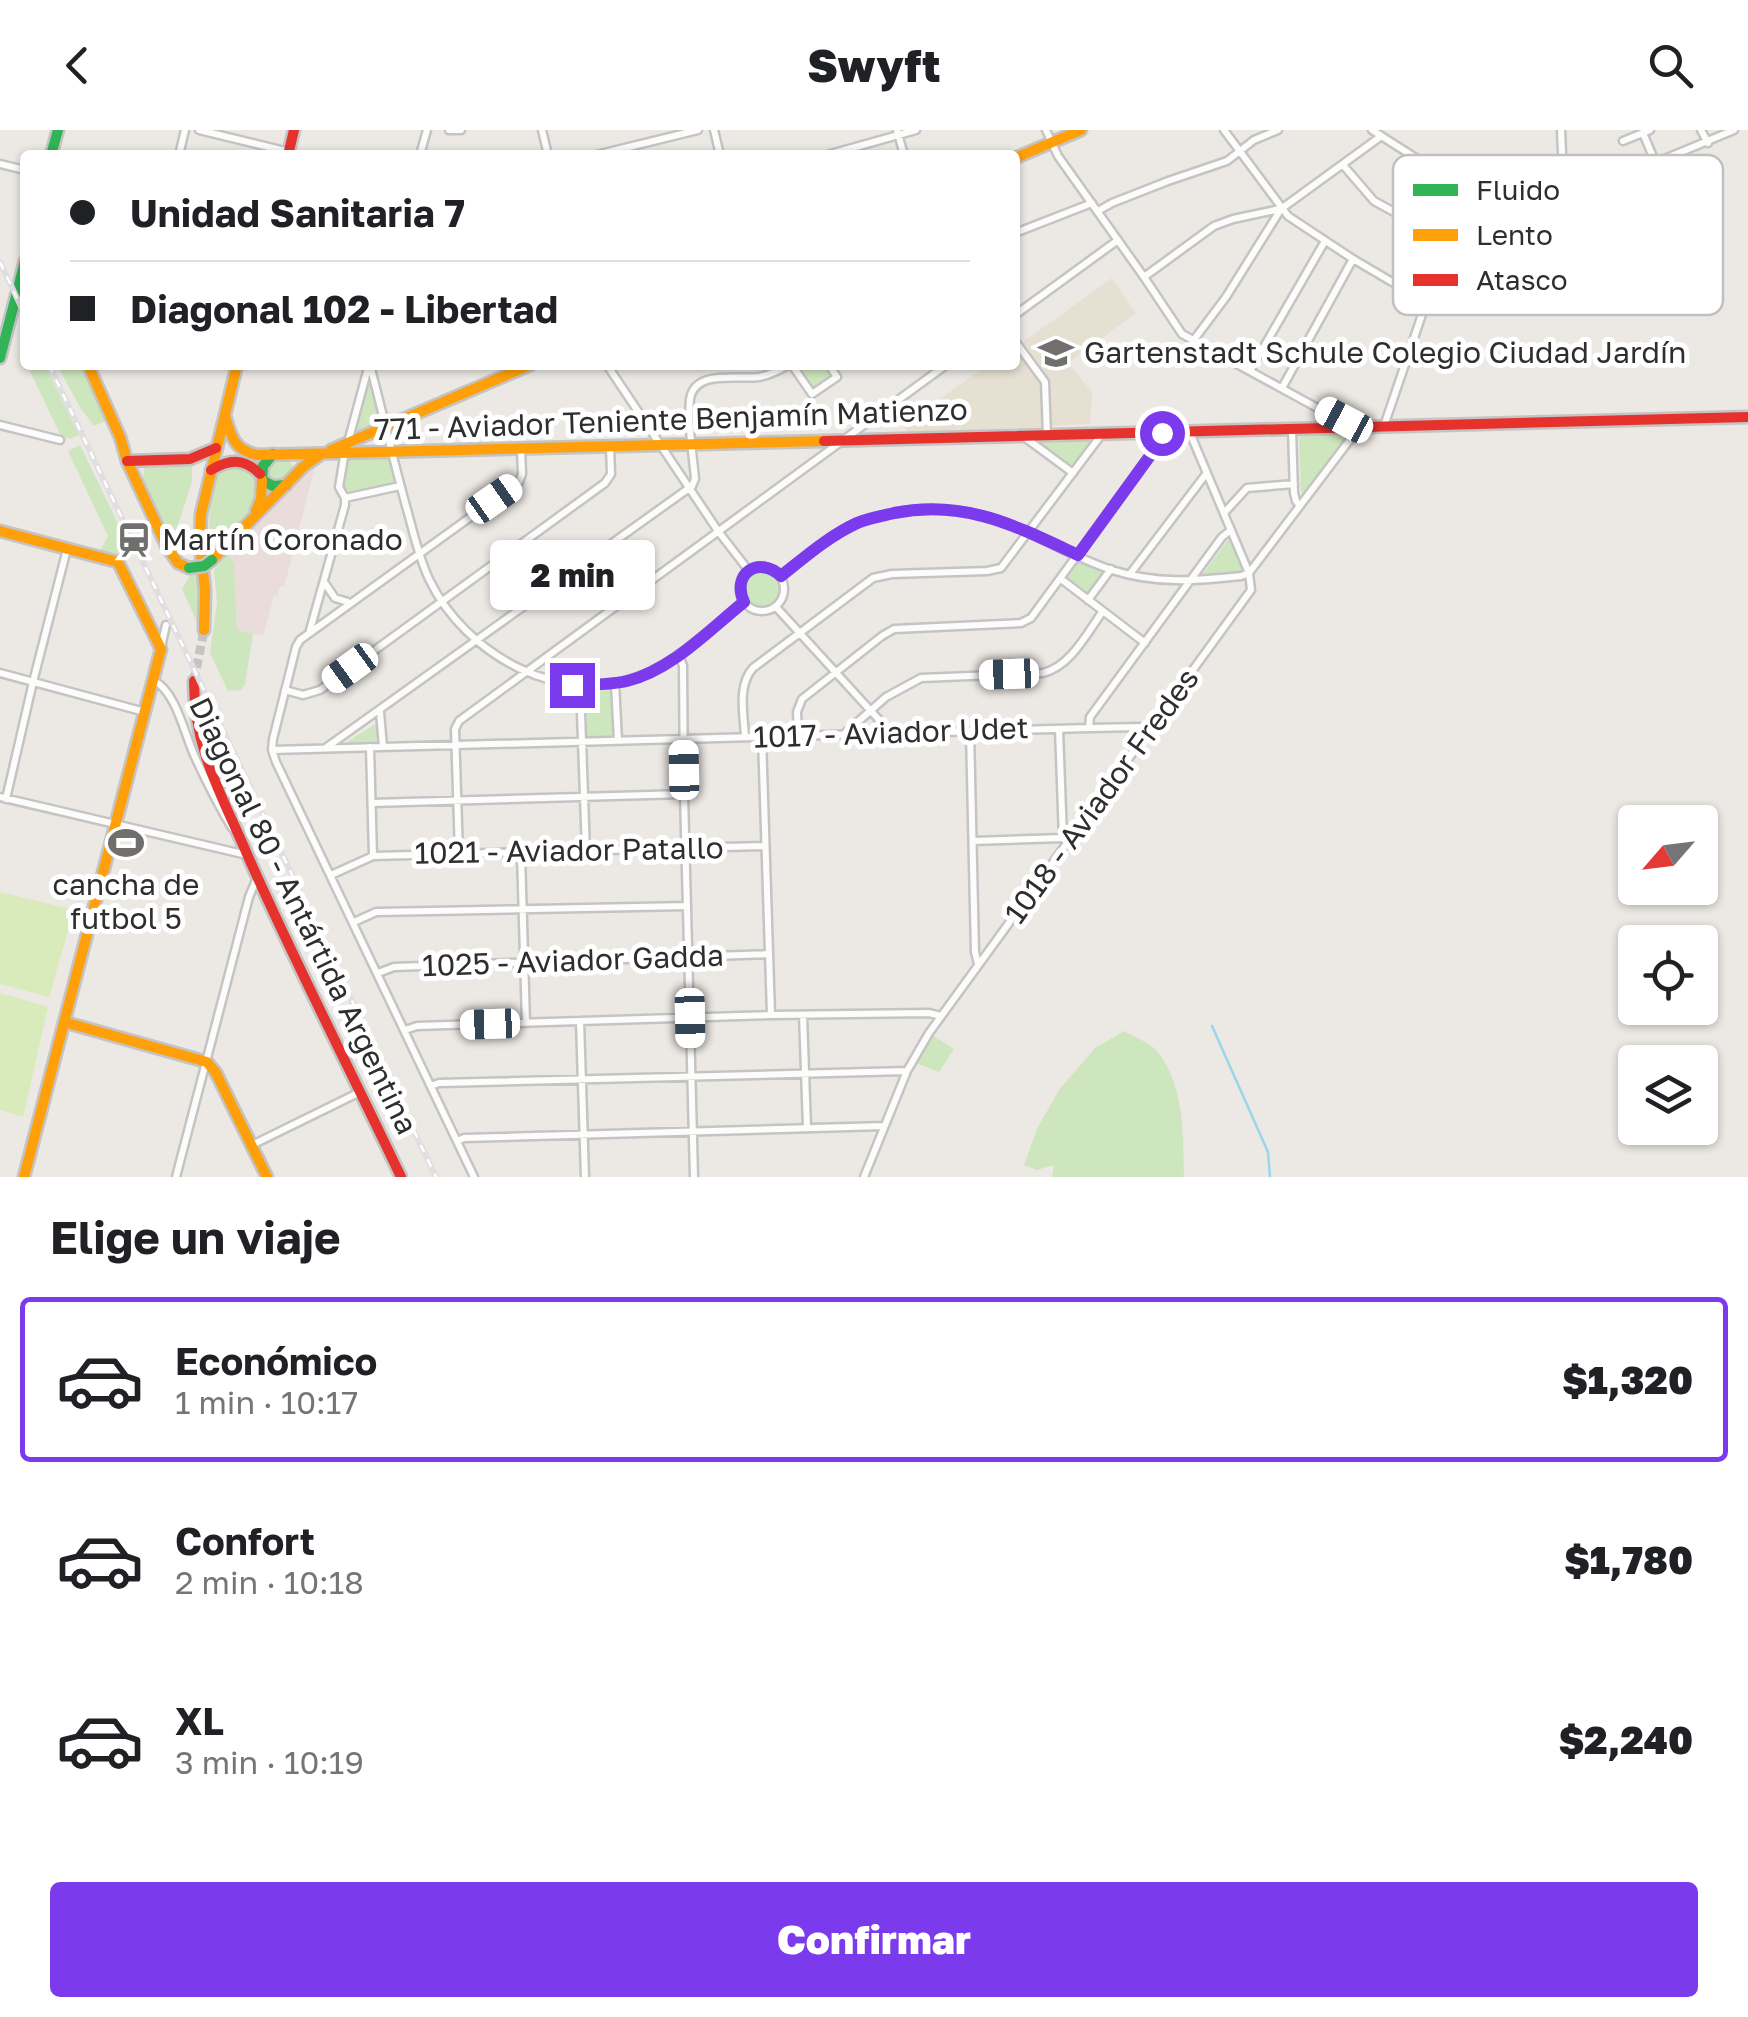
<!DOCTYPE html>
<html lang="es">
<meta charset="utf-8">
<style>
:root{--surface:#fff;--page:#f2f2f2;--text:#202124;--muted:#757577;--line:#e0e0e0;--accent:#7c3aed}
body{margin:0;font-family:"Golos Text",sans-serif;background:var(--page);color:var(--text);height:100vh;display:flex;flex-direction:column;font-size:38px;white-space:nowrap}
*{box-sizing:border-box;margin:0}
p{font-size:32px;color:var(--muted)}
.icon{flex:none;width:55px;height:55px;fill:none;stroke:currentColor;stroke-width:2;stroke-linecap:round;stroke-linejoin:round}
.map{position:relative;height:1047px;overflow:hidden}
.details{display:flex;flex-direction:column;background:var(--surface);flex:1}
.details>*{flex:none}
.hud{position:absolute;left:20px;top:20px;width:1000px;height:220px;border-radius:10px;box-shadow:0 2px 8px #0004;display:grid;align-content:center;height:220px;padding:0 50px;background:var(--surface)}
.needle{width:65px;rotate:242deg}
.controls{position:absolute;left:1618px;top:675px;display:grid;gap:20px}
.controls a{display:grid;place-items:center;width:100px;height:100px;border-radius:10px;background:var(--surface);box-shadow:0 2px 8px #0004;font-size:50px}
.end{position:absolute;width:45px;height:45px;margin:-22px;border:12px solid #7c3aed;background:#fff;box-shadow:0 0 0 5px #fff}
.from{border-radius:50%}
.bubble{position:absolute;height:70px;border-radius:10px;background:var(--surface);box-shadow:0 2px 8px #0004;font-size:32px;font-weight:800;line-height:70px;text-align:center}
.car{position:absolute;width:30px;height:60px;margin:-30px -15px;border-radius:12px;box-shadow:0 0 8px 2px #0007;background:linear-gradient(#fff 24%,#345 0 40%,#fff 0 76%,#345 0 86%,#fff 0)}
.hud b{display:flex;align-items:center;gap:35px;height:95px;font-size:38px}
.hud b+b{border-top:2px solid var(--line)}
.hud i{width:25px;height:25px;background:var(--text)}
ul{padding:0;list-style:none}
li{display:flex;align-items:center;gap:30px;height:165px;margin:0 20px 15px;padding:0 30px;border:5px solid transparent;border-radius:10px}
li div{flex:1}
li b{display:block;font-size:38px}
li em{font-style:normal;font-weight:800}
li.current{border-color:var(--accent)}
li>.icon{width:90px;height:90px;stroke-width:1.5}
h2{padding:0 50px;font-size:45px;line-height:120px}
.action{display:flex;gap:20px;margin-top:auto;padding:20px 50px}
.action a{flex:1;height:115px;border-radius:10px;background:var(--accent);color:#fff;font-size:40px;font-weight:800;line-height:115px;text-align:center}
header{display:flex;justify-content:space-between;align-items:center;height:130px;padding:0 50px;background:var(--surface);font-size:45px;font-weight:800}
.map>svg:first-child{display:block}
</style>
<header><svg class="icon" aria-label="back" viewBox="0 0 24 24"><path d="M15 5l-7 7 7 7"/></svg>Swyft<svg class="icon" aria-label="search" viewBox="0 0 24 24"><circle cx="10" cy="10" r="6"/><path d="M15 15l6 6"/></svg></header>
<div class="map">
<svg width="1748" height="1047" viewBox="0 0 1748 1047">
<rect width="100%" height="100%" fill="#ece8e4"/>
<path fill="#e6e0d3" d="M1112,148L1136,183L1068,233L1092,262L1090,294L1052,296L1051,251L1023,212Z
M1015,217L1043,257L1044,298L906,303L905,293L988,235H1015Z"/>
<path fill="#e9dcdb" d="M316,333L284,457L280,456L277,466L274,465L263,506L237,500L234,434L227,425Z"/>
<path fill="#cee6be" d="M27,235H45L79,305L70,309L61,306Z
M57,235H85L110,289L94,296L81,279Z
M792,235H829L837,247L812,264Z
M370,251L372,252L380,296L357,304L355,300L366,254Z
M1347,303L1349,306L1307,361L1301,363L1299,309L1302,305Z
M1092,310L1073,338L1033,312Z
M80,315L125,408L121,410L128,424L121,434L99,423L108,406L68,321Z
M349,327L390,329L397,352L350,363L344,357L347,330Z
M280,328C288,329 291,331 294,339L292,345L284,352L268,349L265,340L269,334Z
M151,333H187L192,337V352L173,410L166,405L142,350L145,337Z
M238,333C289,364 236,398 210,424C208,406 208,348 223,337C224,337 237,333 238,333Z
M1228,410L1231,412L1242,438L1240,442L1204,448L1201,446Z
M227,425L234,433L237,500L253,504L245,554L241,560L228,561L210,523L217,472L214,440Z
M1079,428L1108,440L1088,468L1064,450Z
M742 459a20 20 0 1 1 40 0a20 20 0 1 1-40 0Z
M191,444H196L199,458L198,495L182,459Z
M613,560L615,606H587V561Z
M377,593L382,615L339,617Z
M1124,901C1134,907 1151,913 1158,922C1185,957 1183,1005 1184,1047H1052L1054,1035L1037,1040L1024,1035L1037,999L1059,960L1095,918Z
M932,905L954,919L939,942L916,933Z"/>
<path fill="#d9eabb" d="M0,762L74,780L49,867L0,854Z
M0,863L48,877L23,987L0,980Z"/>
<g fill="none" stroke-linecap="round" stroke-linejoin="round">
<path stroke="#99d6ec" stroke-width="2.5" d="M1212,896L1268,1022L1270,1047"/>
<path stroke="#c6c3c0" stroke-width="9" stroke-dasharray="9 4.5" stroke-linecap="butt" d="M194,551L204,500"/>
<defs>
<path id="street" d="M199,0L289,22
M449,0H461
M542,0L548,25
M714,0L720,25
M897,0L904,25
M1046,0L1058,26L1144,147L1182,204L1354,298L1352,307L1249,443
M1224,0L1288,86L1353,129L1426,172
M1372,0L1444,46L1508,60L1573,67L1734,0
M1561,0L1564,67
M1701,0L1708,13
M1643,3L1656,34
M1623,11L1650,0
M179,25L185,0
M420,25L427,0
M596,25L698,0
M827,25L916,0
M0,34L25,40
M1343,35L1374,71L1447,111
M1098,81L1112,73L1168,51L1227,31L1254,10L1278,0
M1015,103L1092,73
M1144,147L1214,96L1233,89L1280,79
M1015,185L1118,110
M1015,211L1045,252L1047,305
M1193,211L1226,167L1281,79L1380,7
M370,235C383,284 394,334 408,383C414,405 419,428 429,449C465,525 563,580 645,544C682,527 713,497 744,472
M607,235L718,401L749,441
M792,235L812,264L837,247L829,235
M1250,241L1325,111
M1282,258L1353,129
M0,295L60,310
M1384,296L1447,111L1470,53
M1292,300L1294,363L1296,371L1300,376
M1023,306L1073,343
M345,368L400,356
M1224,383L1247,358L1294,354
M740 459a22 22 0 1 1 44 0a22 22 0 1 1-44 0Z
M1130,444L1206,344
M781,446C799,432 817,416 836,405C891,372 956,372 1014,396C1046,410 1078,429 1112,440C1155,454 1197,451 1241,446L1249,443
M1061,449L1145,513
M324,452L335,468L348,472
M1088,470L1111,439
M776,477L891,603
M310,500L345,375V368L339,357L344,327L368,238
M161,517L166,495
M679,525L683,536L684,664L694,1047
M0,543L145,582
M154,551C176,561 185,606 195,627C206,651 218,675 232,698
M615,553L618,611
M580,555L586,722
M285,560L303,565L320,560L605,353L611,344L610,316
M380,582L383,617
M1089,598L1090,587L1222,407L1231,400
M1059,599L1063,708L1067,712
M970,601L975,822L978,834
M844,604L886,567L921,548L1043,543C1071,536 1087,503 1103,481
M798,606L797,582L802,569L882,506L894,499L1021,493L1031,488L1160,312L1162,303
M745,607C744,584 737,556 753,538L873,448L892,444L987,441L1001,438L1102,304
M762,607L771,885
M327,617L692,356L695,349C693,325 687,292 690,269C695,239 737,250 759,247C770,245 778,241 788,235
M272,620L1089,598L1140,597L1150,600
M0,667L247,725
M6,669L33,552L67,419
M372,673L684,664
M973,711L1063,708
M521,724L526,893
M459,725L455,599L459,591L946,235
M373,726L765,716
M331,745L373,726L370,617
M354,792L376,782L687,776
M378,843L394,837L769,824
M803,885L807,997
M580,891L585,1047
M405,900L417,896L771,885L929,883L941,886
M431,956L439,953L907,941
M457,1011L464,1008L884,996
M252,1015L360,962
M176,1047L249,767L257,748
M474,1047L276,632L272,620L273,609L296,517L300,510L519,352L522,344L521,319
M864,1047L907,941L929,903L1251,460L1249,443L1190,303"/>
<path id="fast" d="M51,25L58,0
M0,228L25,131
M273,324L263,336L262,350L273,356L286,355"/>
<path id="slow" d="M1015,28L1081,0
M88,235L120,307L127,331L167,417L178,433L189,438
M225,286C231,307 235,321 258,325L824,311
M331,320L530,235
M256,381L261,369L262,350
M0,401L118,432L161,519L24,1047
M212,430L304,336L320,325
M204,500L205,460L200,414L201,384L237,235
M64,892L207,932L216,943L267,1047"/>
<path id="jam" d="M288,25L294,0
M824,311L1748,287
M127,331L190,329L216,318
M211,340C230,329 244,328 260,344
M194,551C194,620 221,663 247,724C295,833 350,939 401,1047"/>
</defs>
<use href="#street" stroke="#c5c4c5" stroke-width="11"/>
<use href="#fast" stroke="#c5c4c5" stroke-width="15"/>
<use href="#slow" stroke="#c5c4c5" stroke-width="15"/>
<use href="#jam" stroke="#c5c4c5" stroke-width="15"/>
<use href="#street" stroke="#fcfcfb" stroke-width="6"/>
<use href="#fast" stroke="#30b455" stroke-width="10"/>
<use href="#slow" stroke="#ff9f0a" stroke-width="10"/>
<use href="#jam" stroke="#e5322d" stroke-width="10"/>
<defs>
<path id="rail" d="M0,132L25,185
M49,235L436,1047"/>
</defs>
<use href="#rail" stroke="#dfdfe1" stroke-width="6"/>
<use href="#rail" stroke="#fff" stroke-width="2.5" stroke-dasharray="8" stroke-linecap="butt"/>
<defs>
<path id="fast-bridge" d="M189,438L204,436L212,430"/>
</defs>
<use href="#fast-bridge" stroke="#c5c4c5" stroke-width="15" stroke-linecap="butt"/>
<use href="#fast-bridge" stroke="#30b455" stroke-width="10"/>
</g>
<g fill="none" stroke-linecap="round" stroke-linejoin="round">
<path stroke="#7c3aed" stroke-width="12" d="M572,555C589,555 609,555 627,551C672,540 709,500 744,472C731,444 758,425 781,446C805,427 829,406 857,393C869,388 882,386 894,383C965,369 1016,396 1078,425L1160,312L1162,303"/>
</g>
<defs>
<symbol id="school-bare" viewBox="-9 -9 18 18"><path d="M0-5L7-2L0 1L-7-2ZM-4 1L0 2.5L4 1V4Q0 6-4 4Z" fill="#706f6e" stroke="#fff" stroke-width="2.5" paint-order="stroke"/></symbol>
<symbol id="station-bare" viewBox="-9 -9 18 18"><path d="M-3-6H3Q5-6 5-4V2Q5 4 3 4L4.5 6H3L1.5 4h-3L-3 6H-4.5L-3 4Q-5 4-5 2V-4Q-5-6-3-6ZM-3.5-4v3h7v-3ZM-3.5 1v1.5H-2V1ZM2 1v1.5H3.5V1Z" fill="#706f6e" stroke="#fff" stroke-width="2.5" paint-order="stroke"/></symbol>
<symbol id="stadium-bare" viewBox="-9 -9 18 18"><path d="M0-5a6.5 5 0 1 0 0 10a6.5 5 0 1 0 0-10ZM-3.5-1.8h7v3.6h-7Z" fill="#706f6e" stroke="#fff" stroke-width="2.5" paint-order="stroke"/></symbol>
</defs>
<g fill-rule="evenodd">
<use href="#school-bare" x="1031" y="198" width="50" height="50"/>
<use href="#station-bare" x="109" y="385" width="50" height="50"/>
<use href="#stadium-bare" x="101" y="688" width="50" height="50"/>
</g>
<g text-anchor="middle" stroke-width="10" stroke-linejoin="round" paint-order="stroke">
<g font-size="30" fill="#2e2e2e" stroke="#fff" text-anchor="start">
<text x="1084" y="233">Gartenstadt Schule Colegio Ciudad Jardín</text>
<text x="162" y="420">Martín Coronado</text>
<text x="126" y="765" text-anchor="middle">cancha de<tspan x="126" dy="34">futbol 5</tspan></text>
</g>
<g font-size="30" fill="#2e2e2e" stroke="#fff">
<text transform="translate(671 290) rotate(-2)" y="10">771 - Aviador Teniente Benjamín Matienzo</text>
<text transform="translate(891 603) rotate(-2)" y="10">1017 - Aviador Udet</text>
<text transform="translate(1102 666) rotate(-54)" y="10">1018 - Aviador Fredes</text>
<text transform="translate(569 721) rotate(-1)" y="10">1021 - Aviador Patallo</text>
<text transform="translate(303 786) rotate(64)" y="10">Diagonal 80 - Antártida Argentina</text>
<text transform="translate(573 831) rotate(-2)" y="10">1025 - Aviador Gadda</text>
</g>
</g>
<rect x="1393" y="25" width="330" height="160" rx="15" fill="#fff" stroke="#c0c0c0" stroke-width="2.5"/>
<rect x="1413" y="54" width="45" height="12" fill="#30b455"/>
<rect x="1413" y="99" width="45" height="12" fill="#ff9f0a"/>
<rect x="1413" y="144" width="45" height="12" fill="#e5322d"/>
<g font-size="28" fill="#2e2e2e">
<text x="1476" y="70">Fluido</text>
<text x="1476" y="115">Lento</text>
<text x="1476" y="160">Atasco</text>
</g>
</svg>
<div class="controls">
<a><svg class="needle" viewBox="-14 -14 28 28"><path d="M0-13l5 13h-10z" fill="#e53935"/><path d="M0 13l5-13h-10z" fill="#757577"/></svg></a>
<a><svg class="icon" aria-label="locate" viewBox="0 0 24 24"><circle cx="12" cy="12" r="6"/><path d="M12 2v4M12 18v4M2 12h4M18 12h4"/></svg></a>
<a><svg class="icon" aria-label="layers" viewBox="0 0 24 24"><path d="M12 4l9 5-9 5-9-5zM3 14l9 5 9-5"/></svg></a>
</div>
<i class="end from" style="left:1162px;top:303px"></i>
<i class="end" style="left:572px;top:555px"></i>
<div class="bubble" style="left:490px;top:410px;width:165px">2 min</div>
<i class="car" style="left:1344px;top:290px;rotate:298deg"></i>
<i class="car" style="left:494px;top:369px;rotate:55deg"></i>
<i class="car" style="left:350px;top:538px;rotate:234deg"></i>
<i class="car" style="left:1009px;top:544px;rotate:268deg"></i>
<i class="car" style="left:684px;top:640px;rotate:359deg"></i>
<i class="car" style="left:690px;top:888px;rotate:179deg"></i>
<i class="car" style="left:490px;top:894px;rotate:268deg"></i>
<div class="hud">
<b><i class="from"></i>Unidad Sanitaria 7</b>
<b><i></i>Diagonal 102 - Libertad</b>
</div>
</div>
<section class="details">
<h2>Elige un viaje</h2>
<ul>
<li class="current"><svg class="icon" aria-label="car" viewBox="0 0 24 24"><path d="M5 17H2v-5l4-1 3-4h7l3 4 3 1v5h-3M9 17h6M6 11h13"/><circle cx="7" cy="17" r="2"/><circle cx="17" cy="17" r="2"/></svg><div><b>Económico</b><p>1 min · 10:17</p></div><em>$1,320</em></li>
<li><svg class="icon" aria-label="car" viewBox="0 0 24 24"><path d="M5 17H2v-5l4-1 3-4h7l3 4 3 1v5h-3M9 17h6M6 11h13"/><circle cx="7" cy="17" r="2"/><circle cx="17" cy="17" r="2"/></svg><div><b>Confort</b><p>2 min · 10:18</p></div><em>$1,780</em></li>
<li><svg class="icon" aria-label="car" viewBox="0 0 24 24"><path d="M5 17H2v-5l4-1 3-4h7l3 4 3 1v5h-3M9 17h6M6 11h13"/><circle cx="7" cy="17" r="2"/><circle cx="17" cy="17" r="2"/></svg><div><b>XL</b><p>3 min · 10:19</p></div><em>$2,240</em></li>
</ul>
<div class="action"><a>Confirmar</a></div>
</section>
